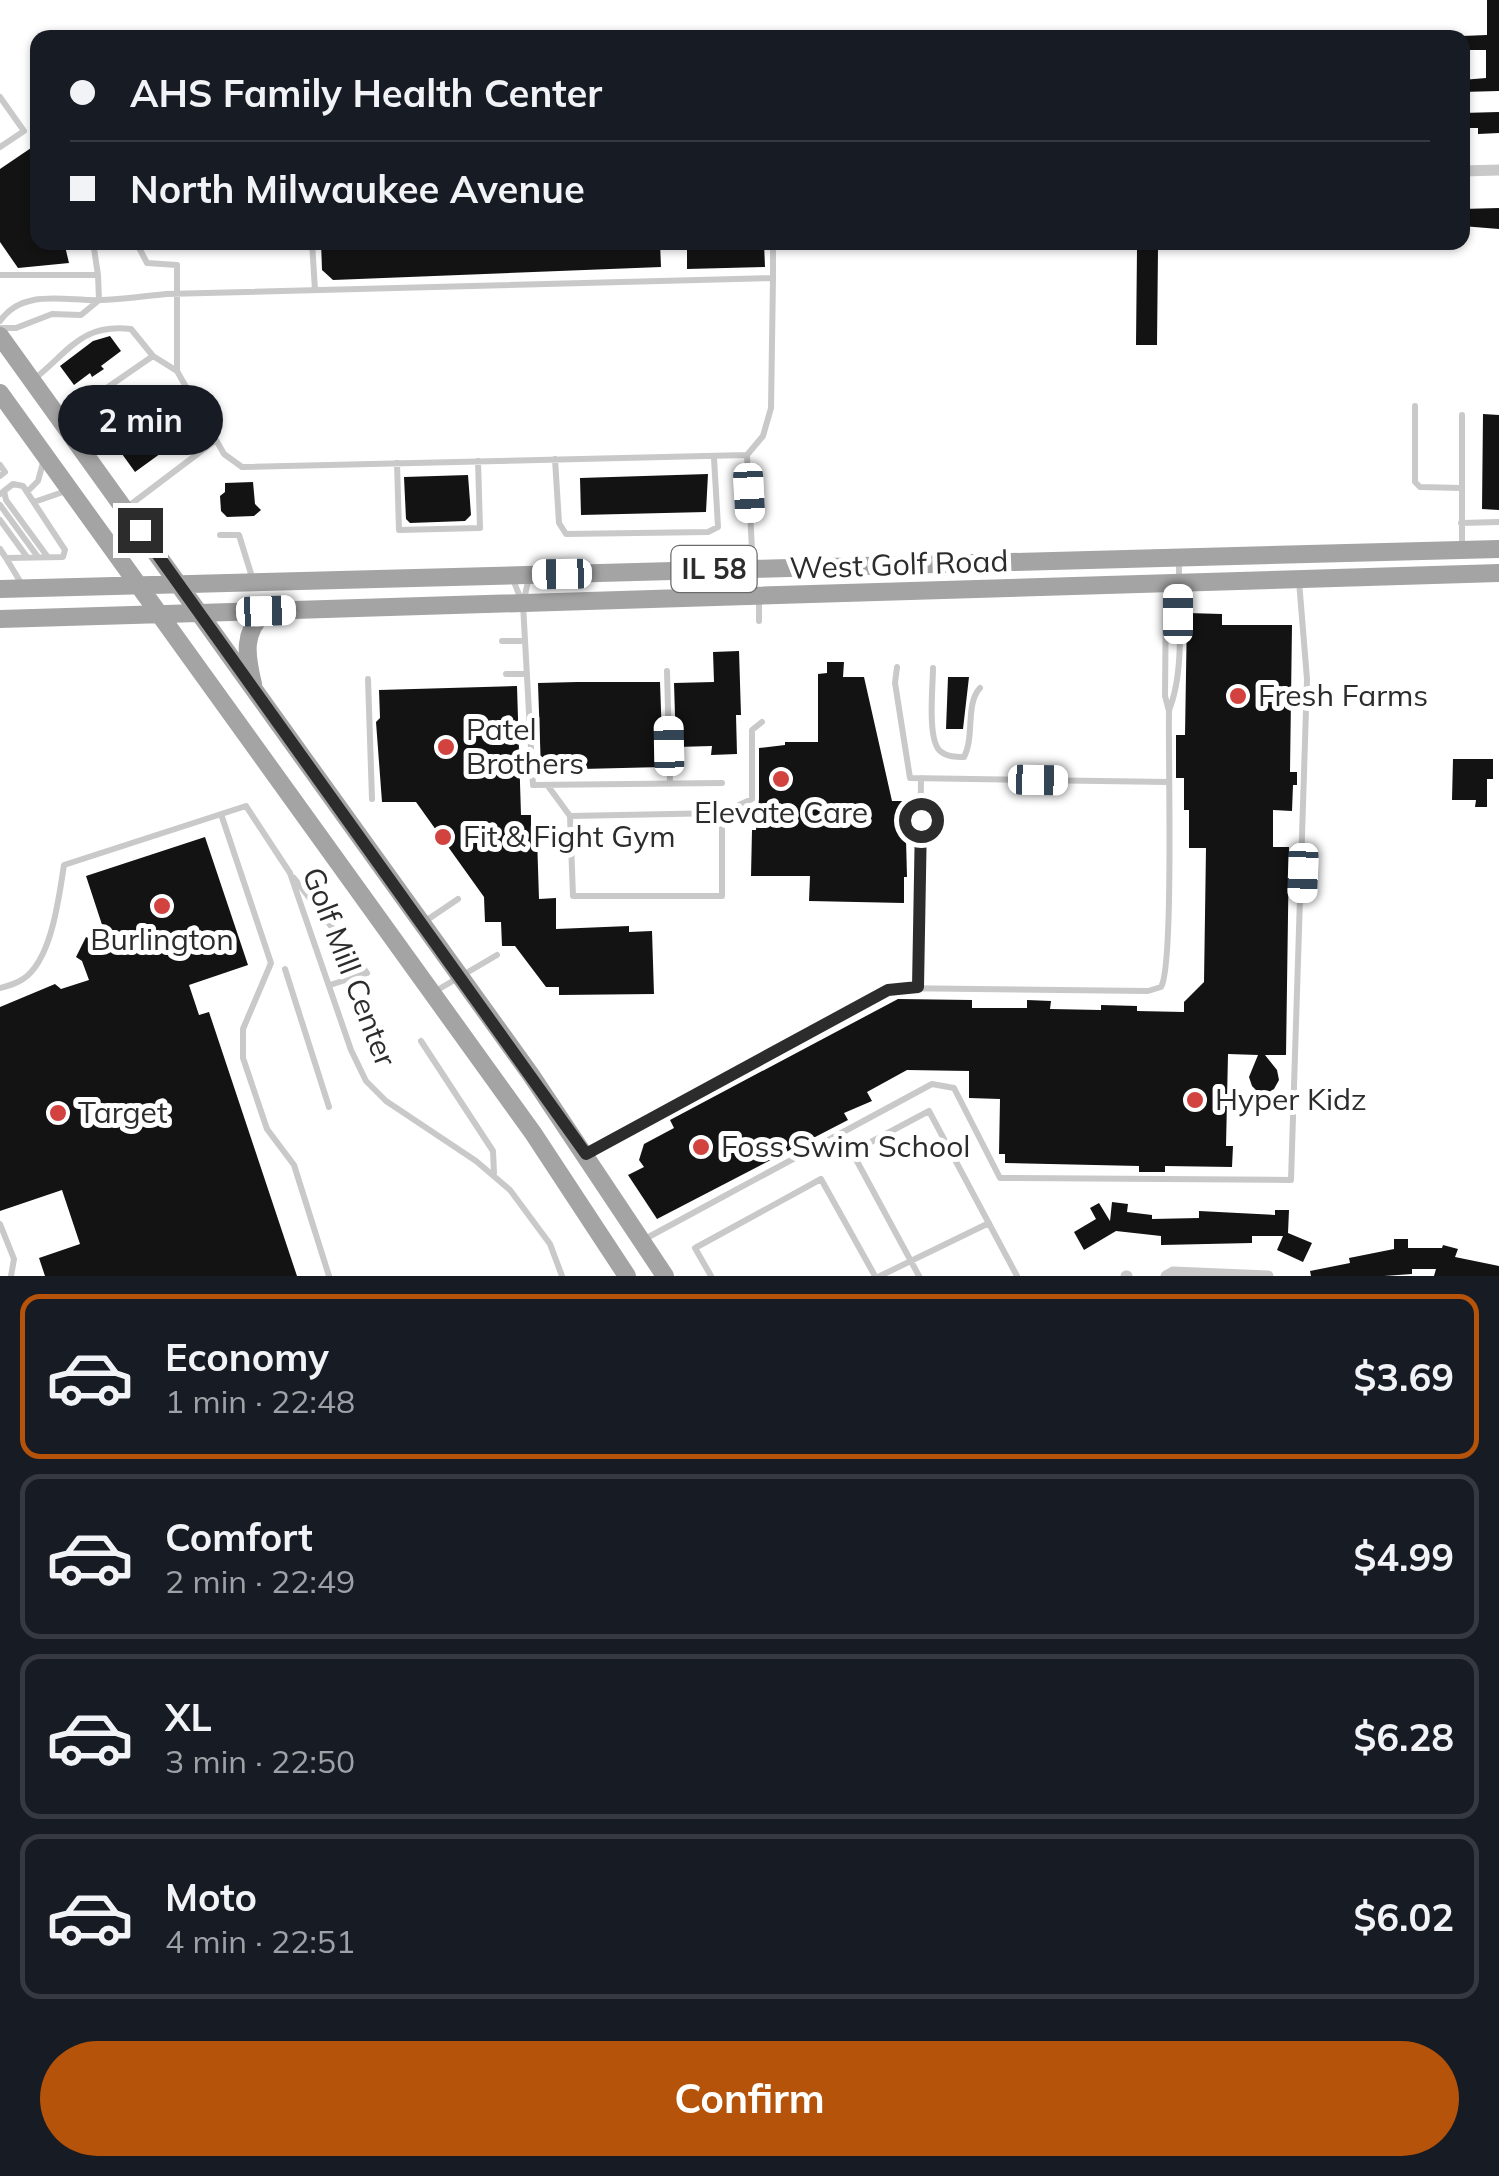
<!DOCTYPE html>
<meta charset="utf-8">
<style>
:root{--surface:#171b24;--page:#242831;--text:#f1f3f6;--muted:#9ea1a6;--line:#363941;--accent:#b45309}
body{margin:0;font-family:Mulish,sans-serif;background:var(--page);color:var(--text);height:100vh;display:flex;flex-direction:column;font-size:38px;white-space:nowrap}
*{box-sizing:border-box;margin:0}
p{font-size:32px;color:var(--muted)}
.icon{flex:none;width:55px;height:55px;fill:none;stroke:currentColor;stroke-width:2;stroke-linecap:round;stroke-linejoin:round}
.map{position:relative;height:1276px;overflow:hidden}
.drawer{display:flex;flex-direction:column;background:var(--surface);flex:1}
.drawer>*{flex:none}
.banner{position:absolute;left:30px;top:30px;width:1440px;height:220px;border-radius:20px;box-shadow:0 2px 8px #0004;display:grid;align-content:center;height:220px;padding:0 40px;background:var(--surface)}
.end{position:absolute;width:45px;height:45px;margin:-22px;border:12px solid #2c2c2c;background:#fff;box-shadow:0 0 0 5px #fff}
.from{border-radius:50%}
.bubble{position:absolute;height:70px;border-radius:35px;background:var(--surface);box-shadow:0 2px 8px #0004;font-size:32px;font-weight:700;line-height:70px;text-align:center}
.car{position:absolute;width:30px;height:60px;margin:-30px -15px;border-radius:12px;box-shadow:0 0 8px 2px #0007;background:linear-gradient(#fff 24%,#345 0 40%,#fff 0 76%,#345 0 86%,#fff 0)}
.banner b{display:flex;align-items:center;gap:35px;height:95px;font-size:38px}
.banner b+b{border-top:2px solid var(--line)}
.banner i{width:25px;height:25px;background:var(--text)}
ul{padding:18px 0 0;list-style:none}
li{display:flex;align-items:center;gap:30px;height:165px;margin:0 20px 15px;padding:0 20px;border:5px solid var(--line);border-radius:20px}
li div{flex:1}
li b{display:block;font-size:38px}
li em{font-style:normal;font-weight:700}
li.current{border-color:var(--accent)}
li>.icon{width:90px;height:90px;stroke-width:1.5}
.button{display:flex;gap:20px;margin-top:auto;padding:20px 40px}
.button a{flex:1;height:115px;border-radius:60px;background:var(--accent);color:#fff;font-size:40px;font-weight:700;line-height:115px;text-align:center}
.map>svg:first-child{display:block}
</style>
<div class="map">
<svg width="1499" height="1276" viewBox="0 0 1499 1276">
<rect width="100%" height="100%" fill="#fff"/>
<path fill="#131313" d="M1487,0H1499V91L1462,92V80L1486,78V50H1462V36L1487,35Z
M1499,112V133L1478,134V128H1462V113Z
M31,148L38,156V192L31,197L38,205V242H64L69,263L18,268L0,242V169Z
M1499,208V229L1462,226V209Z
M321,242H660L661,267L333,280L322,270Z
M687,242H764L765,267L687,269Z
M1137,249H1158L1157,345H1136Z
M110,336L121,351L101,366L104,369L92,377L90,373L74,385L60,366L93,341Z
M155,392L186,435L135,472L104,429Z
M1483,414L1499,415V510L1482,509Z
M708,474L706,512L581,515L580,478Z
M468,475L471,515L465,521L410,523L406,519L404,477Z
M253,482L255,504L261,510L254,516L227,517L221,511L220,496L225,492V483Z
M1187,613L1222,614V625H1292L1290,772H1297V785H1293L1292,811L1273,810V847H1289L1286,1055H1265L1277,1070L1279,1080L1274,1089L1262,1096L1252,1086L1249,1077L1258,1055L1228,1054L1226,1146H1233L1232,1167L1165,1166V1172H1139V1166L1005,1163V1154H999L1000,1099L969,1098V1071L907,1070L867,1092L872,1101L844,1113L848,1120L657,1219L628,1175L644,1167L639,1160L644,1144L674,1128L670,1120L898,999L972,1000V1008H1027V1000L1051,1001L1050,1009L1101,1010V1005L1137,1006V1011L1184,1012V1002L1204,982L1206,848H1189V810H1184V778H1176V735H1185Z
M739,651L741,715H736L737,754L711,755L712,746L676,747L674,683L714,682L713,652Z
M827,662H844L843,677H864L892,801H905L907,877H904V903L809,901L810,876H751L752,830H756L759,799V748L785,745V742H818V674L827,673Z
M948,677H969L963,729H946Z
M577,682H660L663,767L541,770L538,683Z
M517,686L521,815H531V837H537L539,899L556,898V929L629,926V932L652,931L654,994L559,995V987H546L515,946H502L501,922H485L484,897L416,802H382L376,722L380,718L379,690Z
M1453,759H1493V779H1487V807H1475L1476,800H1452Z
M205,837L248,965L189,985L199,1015L209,1012L297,1276H45L39,1258L80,1244L62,1190L0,1211V1007L55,984L61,989L89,980L82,961L76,957L86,937L110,949L86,876Z
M1112,1202L1128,1204L1127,1212L1152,1215V1219L1199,1218V1211L1275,1215V1210H1289L1288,1233L1312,1243L1303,1262L1277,1250L1283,1236H1252V1243L1161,1245V1236L1116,1231L1084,1250L1074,1232L1096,1219L1090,1208L1099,1203L1110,1221Z
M1394,1239H1408V1248H1442L1443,1245L1458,1249L1455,1257L1499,1266V1276H1434L1436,1269H1412V1274L1384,1276H1311L1310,1271L1350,1263L1349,1258L1394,1249Z"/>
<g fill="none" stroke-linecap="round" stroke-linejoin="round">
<path stroke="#c9c9c9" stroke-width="6" d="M0,97L24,131L0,147
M93,242L98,275
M136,242L147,263L177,265V371L224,454L242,467L747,455
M312,242L315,290
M773,242V278
M0,275H98L99,300
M0,321C24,287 68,302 103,300C124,299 145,296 166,294L773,278L771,408L763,436L747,455L753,568
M0,328H16L52,314L81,315L98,301
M33,380C69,352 81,323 131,329L153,356L177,371
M1415,406V482L1420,487L1461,488
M63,418L153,356
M555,459L559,523L566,534L708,532L718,527L714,458
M397,463L399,530L480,528L478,461
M0,465L5,472L0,476
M4,491L6,500L47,556
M27,492L38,481L44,459
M0,494L13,484L23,486L65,550L63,557L6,558L0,549
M34,502L66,491
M0,505L38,557
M126,508L216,440
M0,520L27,557
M1461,523L1499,522
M220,535H239L252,577
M1462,548V415
M6,558L21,583
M512,577L522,602
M529,577L523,604L533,785L722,783
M759,597V621
M502,641H525
M897,667L895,683L910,778L1168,782
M933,668C933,686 927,739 940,751C947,757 956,757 964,757C975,736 965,704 980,688
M667,671L670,784
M506,674H527
M368,679L372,799
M1169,710C1186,669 1178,603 1179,558
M548,786L570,816L573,896H722V813
M221,814L271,963L243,1029V1058L267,1129L294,1165L329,1276
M570,816L722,813L752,799V730L762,722
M294,878L367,973L330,985
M424,922L458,899
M285,969L329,1107
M919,987L921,778
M0,988C8,986 16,984 23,979C52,960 59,896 64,865L246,806L290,873L351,1050L366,1081L386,1101L476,1161L510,1190L550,1244L562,1276
M434,992L497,955
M421,1041L493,1151L494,1173
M588,1154L892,988L1148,991L1161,987C1174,966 1168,752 1169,711L1165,696L1166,588
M0,1224L14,1259L11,1276
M643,1240L932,1084L954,1088L1000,1178L1291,1180L1307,679L1299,581
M711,1276L695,1248L821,1179L875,1276
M880,1276L989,1223
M919,1276L852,1152L929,1111L1017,1276"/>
<path stroke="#c9c9c9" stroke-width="11" d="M1462,171L1499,170
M1126,1276H1127
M1166,1276L1173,1272L1268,1276"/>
<path stroke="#a4a4a4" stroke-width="18" d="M0,336L531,1075L665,1276
M0,393L533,1133L627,1276
M0,589L1499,549
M0,619L1499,573
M253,684C246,655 242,632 266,611"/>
</g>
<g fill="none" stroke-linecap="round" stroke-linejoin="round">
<path stroke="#2c2c2c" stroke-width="12" d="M140,530L586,1154L888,990L918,987L921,820"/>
</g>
<g fill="#d2423f" stroke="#fff" stroke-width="4">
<circle cx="1238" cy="696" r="10"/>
<circle cx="446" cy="747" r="10"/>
<circle cx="781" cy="779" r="10"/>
<circle cx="443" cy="837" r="10"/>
<circle cx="162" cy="906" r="10"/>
<circle cx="1195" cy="1100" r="10"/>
<circle cx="58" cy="1113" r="10"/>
<circle cx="701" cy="1147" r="10"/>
</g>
<g text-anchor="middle" stroke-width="10" stroke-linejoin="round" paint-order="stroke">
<rect fill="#fff" stroke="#6b6b6b" stroke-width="2.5" x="671.5" y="546" width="85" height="46" rx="8"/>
<g font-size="28" font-weight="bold" fill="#2c2c2c">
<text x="714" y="579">IL 58</text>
</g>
<g font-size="30" fill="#2c2c2c" stroke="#fff">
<text transform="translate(899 565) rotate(-2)" y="10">West Golf Road</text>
<text transform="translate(349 967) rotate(69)" y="10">Golf Mill Center</text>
</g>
<g font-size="30" fill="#2c2c2c" stroke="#fff" text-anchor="start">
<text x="1258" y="706">Fresh Farms</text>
<text x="466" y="740">Patel<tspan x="466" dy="34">Brothers</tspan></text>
<text x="781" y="823" text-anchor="middle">Elevate Care</text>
<text x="463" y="847">Fit &amp; Fight Gym</text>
<text x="162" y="950" text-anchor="middle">Burlington</text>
<text x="1215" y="1110">Hyper Kidz</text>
<text x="78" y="1123">Target</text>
<text x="721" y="1157">Foss Swim School</text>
</g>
</g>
</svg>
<i class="end from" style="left:921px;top:820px"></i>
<i class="end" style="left:140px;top:530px"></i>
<div class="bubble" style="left:58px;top:385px;width:165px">2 min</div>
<i class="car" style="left:749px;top:493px;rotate:177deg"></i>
<i class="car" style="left:562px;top:574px;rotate:269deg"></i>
<i class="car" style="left:266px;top:611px;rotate:88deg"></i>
<i class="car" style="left:1178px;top:614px;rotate:0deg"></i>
<i class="car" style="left:669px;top:746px;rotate:359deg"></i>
<i class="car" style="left:1038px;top:780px;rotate:91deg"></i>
<i class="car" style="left:1303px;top:873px;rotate:182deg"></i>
<div class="banner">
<b><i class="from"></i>AHS Family Health Center</b>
<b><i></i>North Milwaukee Avenue</b>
</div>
</div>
<section class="drawer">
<ul>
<li class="current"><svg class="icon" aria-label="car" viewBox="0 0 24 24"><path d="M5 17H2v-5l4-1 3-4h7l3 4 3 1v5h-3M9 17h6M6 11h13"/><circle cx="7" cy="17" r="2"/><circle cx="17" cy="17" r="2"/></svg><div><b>Economy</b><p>1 min · 22:48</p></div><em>$3.69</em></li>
<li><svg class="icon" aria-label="car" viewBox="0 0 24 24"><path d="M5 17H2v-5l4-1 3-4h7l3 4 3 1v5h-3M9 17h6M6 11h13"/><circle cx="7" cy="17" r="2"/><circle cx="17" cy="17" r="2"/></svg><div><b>Comfort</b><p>2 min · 22:49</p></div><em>$4.99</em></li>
<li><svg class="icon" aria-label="car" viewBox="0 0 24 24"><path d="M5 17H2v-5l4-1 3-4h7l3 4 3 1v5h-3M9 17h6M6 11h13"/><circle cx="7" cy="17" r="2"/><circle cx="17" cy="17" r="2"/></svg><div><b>XL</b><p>3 min · 22:50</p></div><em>$6.28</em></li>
<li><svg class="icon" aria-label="car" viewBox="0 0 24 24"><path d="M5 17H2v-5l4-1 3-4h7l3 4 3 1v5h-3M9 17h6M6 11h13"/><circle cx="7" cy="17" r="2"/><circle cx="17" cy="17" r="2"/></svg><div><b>Moto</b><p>4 min · 22:51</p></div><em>$6.02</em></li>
</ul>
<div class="button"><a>Confirm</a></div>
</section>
